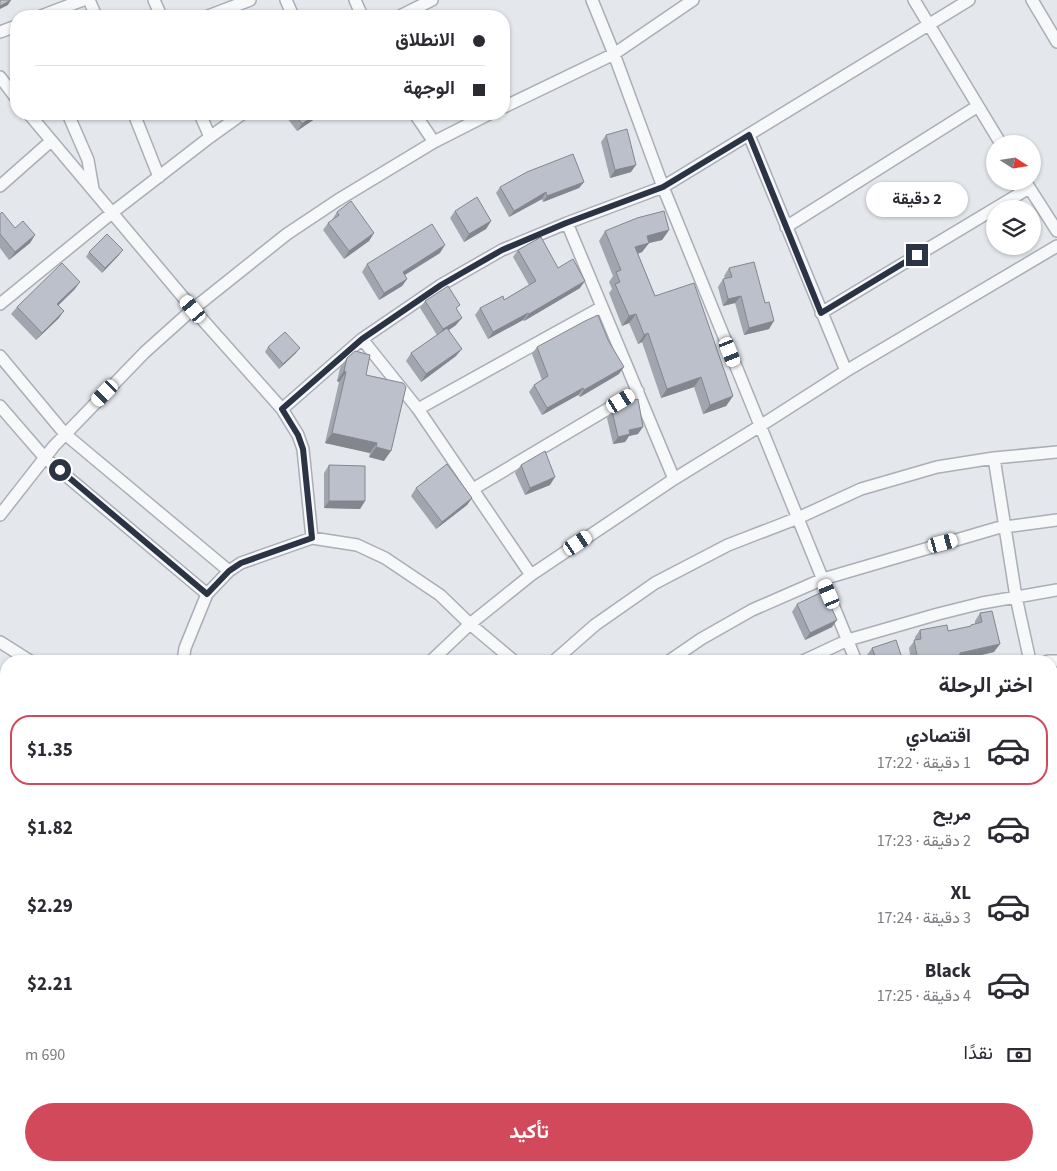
<!DOCTYPE html>
<html lang="ar">
<meta charset="utf-8">
<style>
:root{--surface:#fff;--page:#f7f7f7;--text:#2b2b33;--muted:#7c7c81;--line:#e1e1e2;--accent:#d1495b}
body{margin:0;font-family:"Source Sans 3",Vazirmatn,sans-serif;background:var(--page);color:var(--text);direction:rtl;height:100vh;display:flex;flex-direction:column;font-size:19px;white-space:nowrap}
*{box-sizing:border-box;margin:0}
p{font-size:16px;color:var(--muted)}
.icon{flex:none;width:28px;height:28px;fill:none;stroke:currentColor;stroke-width:2;stroke-linecap:round;stroke-linejoin:round}
.map{position:relative;flex:1;overflow:hidden;direction:ltr}
.sheet{position:absolute;left:0px;top:655px;width:1058px;height:516px;display:flex;flex-direction:column;background:var(--surface);border-radius:20px 20px 0 0;box-shadow:0 1px 4px #0004;direction:rtl}
.sheet>*{flex:none}
.hud{position:absolute;left:10px;top:10px;width:500px;height:110px;border-radius:20px;box-shadow:0 1px 4px #0004;direction:rtl;display:grid;align-content:center;height:110px;padding:0 25px;background:var(--surface)}
.needle{width:32px;rotate:102deg}
.buttons{position:absolute;left:986px;top:135px;display:grid;gap:10px}
.buttons a{display:grid;place-items:center;width:55px;height:55px;border-radius:50%;background:var(--surface);box-shadow:0 1px 4px #0004;font-size:25px}
.end{position:absolute;width:22px;height:22px;margin:-11px;border:6px solid #2b3445;background:#fff;box-shadow:0 0 0 2px #fff}
.from{border-radius:50%}
.bubble{position:absolute;height:35px;border-radius:18px;background:var(--surface);box-shadow:0 1px 4px #0004;font-size:16px;font-weight:700;line-height:35px;text-align:center;direction:rtl}
.car{position:absolute;width:15px;height:30px;margin:-15px -8px;border-radius:6px;box-shadow:0 0 4px 1px #0007;background:linear-gradient(#fff 24%,#345 0 40%,#fff 0 76%,#345 0 86%,#fff 0)}
.hud b{display:flex;align-items:center;gap:18px;height:48px;font-size:19px}
.hud b+b{border-top:1px solid var(--line)}
.hud i{width:12px;height:12px;background:var(--text)}
ul{padding:0;list-style:none}
li{display:flex;align-items:center;gap:15px;height:70px;margin:0 10px 8px;padding:0 15px;border:2px solid transparent;border-radius:20px}
li div{flex:1}
li b{display:block;font-size:19px}
li em{font-style:normal;font-weight:700}
li.active{border-color:var(--accent)}
li>.icon{width:45px;height:45px;stroke-width:1.5}
h2{padding:0 25px;font-size:22px;line-height:60px}
.pay{display:flex;align-items:center;gap:12px;height:55px;padding:0 25px;font-size:19px}
.pay p{margin-inline-start:auto}
.action{display:flex;gap:10px;margin-top:auto;padding:10px 25px}
.action a{flex:1;height:58px;border-radius:30px;background:var(--accent);color:#fff;font-size:20px;font-weight:700;line-height:58px;text-align:center}
.map>svg:first-child{display:block}
</style>
<div class="map">
<svg width="1057" height="1171" viewBox="0 0 1057 1171">
<rect width="100%" height="100%" fill="#e4e7ec"/>
<g fill="none" stroke-linecap="round" stroke-linejoin="round">
<defs>
<path id="street" d="M89,0L96,16
M154,0L161,16
M286,0L293,16
M355,0L362,16
M592,0L614,54L663,187L856,661
M914,0L1001,144
M1032,0L1057,42
M41,16L83,0
M208,16L250,0
M400,16L432,0
M0,32L16,26
M0,77L16,98
M504,107L614,54L693,0
M29,114L193,309L282,409L362,339L441,285L502,250L567,223L663,187L969,0
M68,114L88,160L93,189
M134,114L159,177
M200,114L210,137
M415,114L434,142
M749,135L846,371
M1025,181L1057,231
M0,186L51,141
M567,223L674,479
M786,227L978,106
M0,304L113,212L210,137L242,114
M821,313L1029,188
M362,339L418,409L531,575
M0,356L65,434L229,571
M0,406L45,458L207,594
M282,409L298,435L303,449L312,538
M418,409L602,307
M994,458L1016,597L1030,661
M473,489L638,391
M0,515L54,446L145,352L193,309L287,234L338,200L434,142L489,114
M0,642L30,661
M183,661L185,648L207,594L229,571L241,563L312,538L357,545L385,558L440,595L470,624L514,661
M431,661L470,624L531,575L674,479L760,426L846,371L1057,246
M554,661L595,625L655,583L728,545L798,518L861,489L937,467L994,458L1057,452
M669,661L701,639L752,610L823,579L997,528L1057,520
M803,661L848,640L938,614L982,603L1057,590
M1048,661H1057
M1051,736L1057,735
M0,812L6,816
M1051,901L1057,900
M1051,1016L1057,1014
M1051,1094L1057,1091
M519,1165L522,1171
M884,1165L891,1171
M694,1171L697,1165
M828,1171L832,1165
M930,1171L937,1165
M1051,1171L1057,1168"/>
</defs>
<use href="#street" stroke="#a9aeb7" stroke-width="14"/>
<path stroke="#c2c5cb" stroke-width="2.5" stroke-dasharray="4 4" stroke-linecap="butt" d="M283,1169L291,1165"/>
<use href="#street" stroke="#f7f8fa" stroke-width="11"/>
</g>
<path fill="#a1a5ae" d="M284,114H322L297,131Z
M606,135L631,172L610,178L601,142Z
M584,182L579,188L543,202L542,199L509,217L496,193L500,187Z
M455,211L491,221L486,229L464,242L450,218Z
M337,212L374,233L369,241L344,259L323,230L328,223L332,220Z
M0,214L15,228L35,235L30,243L9,260L0,248Z
M669,230L662,240L649,243L642,252L638,254L655,296L733,396L726,406L703,414L694,387L661,398L642,342L638,344L629,323L622,326L609,293L612,289L609,282L613,276L599,241L605,231Z
M518,250L558,268L580,288L524,321L523,320L488,339L475,315L480,308L504,300L529,285L513,257Z
M89,252L119,255L102,273L86,257Z
M440,253L405,275L407,279L402,286L379,300L362,272L367,264Z
M729,268L769,329L744,335L735,303L723,306L718,287L723,279H725L724,276Z
M75,289L59,305V318L36,340L11,314L17,307Z
M425,301L457,310L456,325L449,330L456,356L421,382L406,361L411,353L437,335L420,308Z
M268,347L296,353L279,369L265,352Z
M537,347L619,374L580,397L578,395L542,415L529,392L534,385L542,380L532,354Z
M347,358L366,375L384,461L369,457L370,453L325,443L339,382L337,381L340,368Z
M612,411L638,434L629,436L625,442L613,444L607,418Z
M329,465L365,501L360,509L324,508V473Z
M521,465L550,485L525,495L515,473Z
M416,488L472,498L467,505L436,529L411,496Z
M797,604L832,627L805,640L792,612Z
M980,613L994,652L956,661H911L909,648L915,640V637L920,630L948,631L970,627L971,625L975,624V621Z
M872,648L903,661H869L867,655Z
M1057,813V877H1053L1051,821Z
M0,831L6,859L0,868Z"/>
<path fill="#83868d" d="M11,0L8,5L0,9V6Z
M316,114H322L297,131L302,124Z
M636,165L631,172L610,178L615,170Z
M584,182L579,188L543,202L547,196Z
M546,192L542,199L509,217L514,211Z
M491,221L486,229L464,242L469,234Z
M669,230L662,240L649,243L642,252L628,256L635,247L647,236Z
M374,233L369,241L344,259L349,251Z
M35,235L30,243L9,260L15,252Z
M445,245L440,253L398,279L403,272Z
M123,250L119,255L102,273L105,268Z
M407,279L402,286L379,300L384,293Z
M585,281L580,288L524,321L529,314Z
M80,282L75,289L52,311L57,304Z
M741,296L735,303L723,306L728,299Z
M64,311L59,318L36,340L42,333Z
M528,313L523,320L488,339L493,332Z
M636,314L629,323L622,326L629,316Z
M462,318L456,325L438,337L443,329Z
M774,321L769,329L744,335L749,328Z
M648,333L642,342L638,344L644,335Z
M300,348L296,353L279,369L283,364Z
M462,349L456,356L421,382L426,374Z
M624,367L619,374L580,397L584,390Z
M344,371L346,372L339,382L337,381Z
M701,377L694,387L661,398L667,389Z
M583,388L578,395L542,415L547,408Z
M733,396L726,406L703,414L710,405Z
M643,427L638,434L629,436L625,442L613,444L618,437L629,430Z
M332,433L377,443L370,453L325,443Z
M376,447L391,451L384,461L369,457Z
M555,477L550,485L525,495L530,488Z
M472,498L467,505L436,529L442,522Z
M329,501H365L360,509L324,508Z
M837,620L832,627L805,640L810,633Z
M1000,644L994,652L956,661H927Z
M1057,871V877H1053Z"/>
<path fill="#bbc0ca" stroke="#83868d" d="M0,0H11L0,6Z
M295,114H316L302,124Z
M627,129L636,165L615,170L606,135Z
M573,154L584,182L547,196L546,192L514,211L500,187L527,172Z
M477,197L491,221L469,234L455,211Z
M351,201L374,233L349,251L328,223L339,215L337,212Z
M664,211L669,230L647,236L649,243L635,247L655,296L694,283L733,396L710,405L701,377L667,389L648,333L644,335L636,314L629,316L615,284L620,282L616,272L621,270L605,231L637,218Z
M2,212L15,228L23,221L35,235L15,252L0,234V214Z
M432,224L445,245L403,272L407,279L384,293L367,264Z
M107,234L123,250L105,268L89,252Z
M541,237L558,268L573,259L585,281L529,314L528,313L493,332L480,308L503,296L504,300L536,281L518,250Z
M754,262L765,303L769,302L774,321L749,328L741,296L728,299L723,279L732,277L729,268Z
M62,263L80,282L57,304L64,311L42,333L17,307Z
M448,286L460,305L456,308L462,318L443,329L425,301Z
M598,315L608,340L624,367L584,390L583,388L547,408L534,385L548,376L537,347L585,321Z
M447,328L462,349L426,374L411,353Z
M285,332L300,348L283,364L268,347Z
M355,351L370,355L366,375L403,383L406,387L391,451L376,447L377,443L332,433L346,372L344,371L347,358Z
M638,399L643,427L629,430L630,434L618,437L612,411L629,401Z
M545,451L555,477L530,488L521,465Z
M447,464L472,498L442,522L416,488Z
M329,465L365,466V501H329Z
M824,591L837,620L810,633L797,604Z
M992,611L1000,644L960,653V655L927,661H918L914,640L921,639L920,630L947,625L948,631L971,626V625L982,622L980,613Z
M896,640L903,661H877L872,648Z
M2,829L6,832V859L4,863L0,860V831Z
M249,1165H269L267,1171H247Z
M964,1165H975L982,1171H959Z"/>
<g fill="none" stroke-linecap="round" stroke-linejoin="round">
<path stroke="#2b3445" stroke-width="6" d="M60,470L207,594L229,571L241,563L312,538L303,449L298,435L282,409L362,339L441,285L502,250L566,223L663,187L749,135L821,313L917,255"/>
</g>
</svg>
<div class="buttons">
<a><svg class="needle" viewBox="-14 -14 28 28"><path d="M0-13l5 13h-10z" fill="#e53935"/><path d="M0 13l5-13h-10z" fill="#7c7c81"/></svg></a>
<a><svg class="icon" aria-label="layers" viewBox="0 0 24 24"><path d="M12 4l9 5-9 5-9-5zM3 14l9 5 9-5"/></svg></a>
</div>
<i class="end from" style="left:60px;top:470px"></i>
<i class="end" style="left:917px;top:255px"></i>
<div class="bubble" style="left:866px;top:182px;width:102px">2 دقيقة</div>
<i class="car" style="left:193px;top:309px;rotate:320deg"></i>
<i class="car" style="left:730px;top:352px;rotate:158deg"></i>
<i class="car" style="left:105px;top:393px;rotate:224deg"></i>
<i class="car" style="left:621px;top:401px;rotate:59deg"></i>
<i class="car" style="left:578px;top:543px;rotate:56deg"></i>
<i class="car" style="left:943px;top:543px;rotate:75deg"></i>
<i class="car" style="left:829px;top:594px;rotate:337deg"></i>
<div class="hud">
<b><i class="from"></i>الانطلاق</b>
<b><i></i>الوجهة</b>
</div>
<section class="sheet">
<h2>اختر الرحلة</h2>
<ul>
<li class="active"><svg class="icon" aria-label="car" viewBox="0 0 24 24"><path d="M5 17H2v-5l4-1 3-4h7l3 4 3 1v5h-3M9 17h6M6 11h13"/><circle cx="7" cy="17" r="2"/><circle cx="17" cy="17" r="2"/></svg><div><b>اقتصادي</b><p>1 دقيقة · 17:22</p></div><em>$1.35</em></li>
<li><svg class="icon" aria-label="car" viewBox="0 0 24 24"><path d="M5 17H2v-5l4-1 3-4h7l3 4 3 1v5h-3M9 17h6M6 11h13"/><circle cx="7" cy="17" r="2"/><circle cx="17" cy="17" r="2"/></svg><div><b>مريح</b><p>2 دقيقة · 17:23</p></div><em>$1.82</em></li>
<li><svg class="icon" aria-label="car" viewBox="0 0 24 24"><path d="M5 17H2v-5l4-1 3-4h7l3 4 3 1v5h-3M9 17h6M6 11h13"/><circle cx="7" cy="17" r="2"/><circle cx="17" cy="17" r="2"/></svg><div><b>XL</b><p>3 دقيقة · 17:24</p></div><em>$2.29</em></li>
<li><svg class="icon" aria-label="car" viewBox="0 0 24 24"><path d="M5 17H2v-5l4-1 3-4h7l3 4 3 1v5h-3M9 17h6M6 11h13"/><circle cx="7" cy="17" r="2"/><circle cx="17" cy="17" r="2"/></svg><div><b>Black</b><p>4 دقيقة · 17:25</p></div><em>$2.21</em></li>
</ul>
<div class="pay"><svg class="icon" aria-label="cash" viewBox="0 0 24 24"><path d="M3 7h18v10H3z"/><circle cx="12" cy="12" r="2"/></svg>نقدًا<p>690 m</p></div>
<div class="action"><a>تأكيد</a></div>
</section>
</div>
